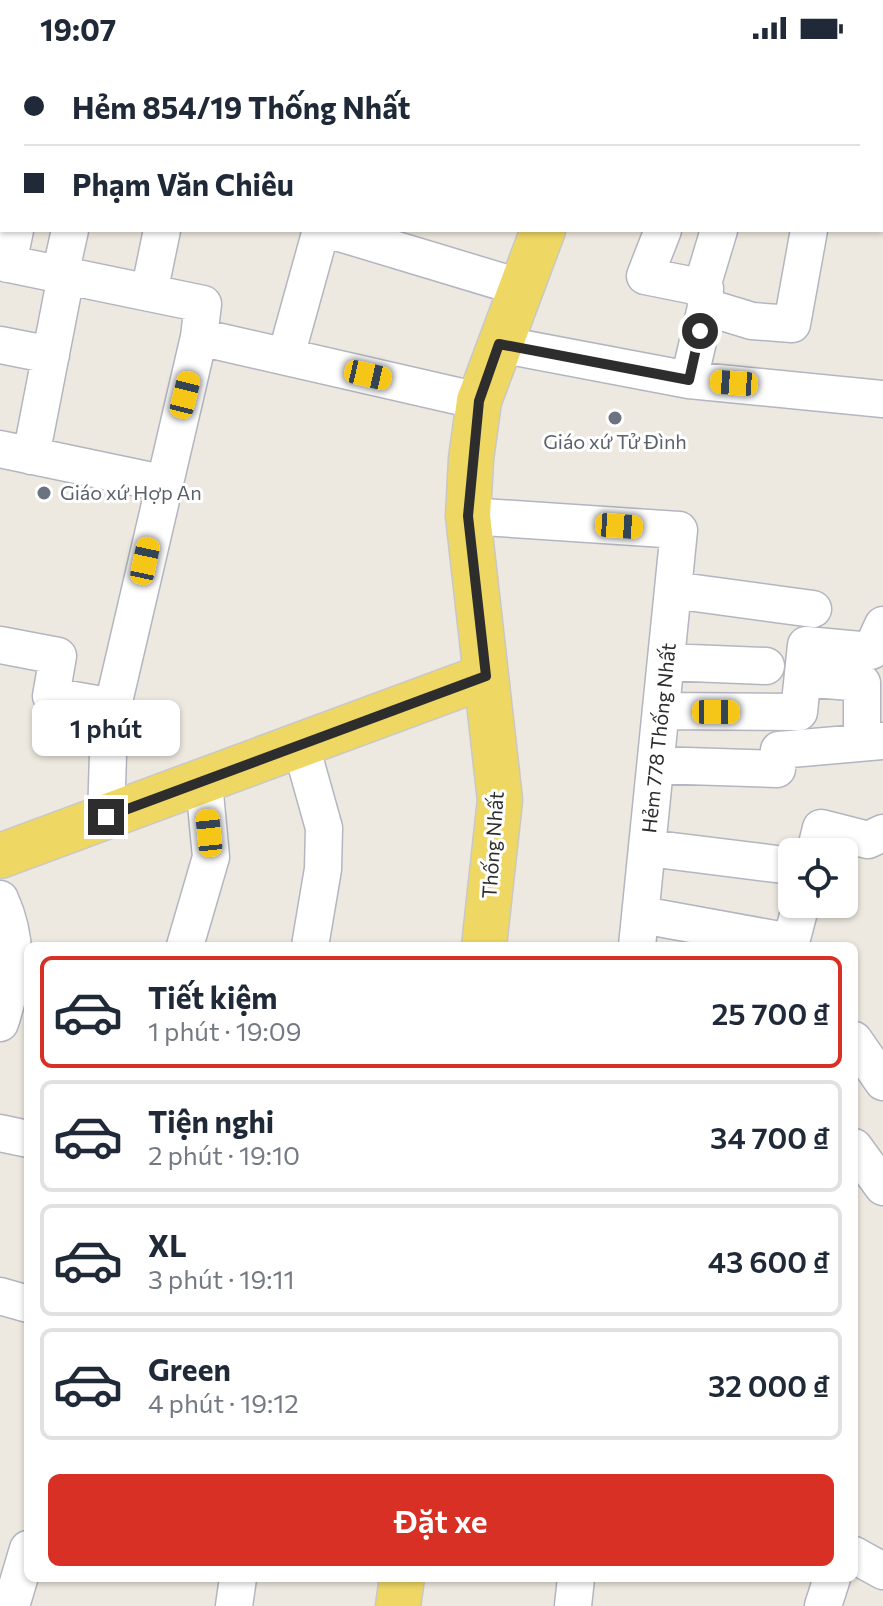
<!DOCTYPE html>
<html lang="vi">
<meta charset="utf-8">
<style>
:root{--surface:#fff;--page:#f6f6f7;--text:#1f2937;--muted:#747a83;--line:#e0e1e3;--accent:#d93025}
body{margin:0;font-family:Commissioner,sans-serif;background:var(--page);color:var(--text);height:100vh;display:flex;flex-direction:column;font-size:30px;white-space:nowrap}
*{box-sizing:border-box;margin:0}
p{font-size:26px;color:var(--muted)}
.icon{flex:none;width:44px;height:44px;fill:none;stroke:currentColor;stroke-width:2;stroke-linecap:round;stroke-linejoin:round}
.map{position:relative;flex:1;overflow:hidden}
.side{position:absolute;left:24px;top:886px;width:834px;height:640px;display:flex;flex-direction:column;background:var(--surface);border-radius:12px;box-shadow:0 2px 6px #0004}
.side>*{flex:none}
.banner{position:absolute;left:0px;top:0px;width:884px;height:176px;box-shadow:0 2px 6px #0004;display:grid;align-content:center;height:176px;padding:0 24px;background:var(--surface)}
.buttons{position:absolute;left:778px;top:782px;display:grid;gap:16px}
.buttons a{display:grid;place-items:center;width:80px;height:80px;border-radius:12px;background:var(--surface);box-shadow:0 2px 6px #0004;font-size:40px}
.end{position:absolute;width:36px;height:36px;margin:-18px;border:10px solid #2d2d2d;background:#fff;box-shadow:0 0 0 4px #fff}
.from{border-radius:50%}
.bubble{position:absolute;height:56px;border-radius:12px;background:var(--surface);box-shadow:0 2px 6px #0004;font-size:26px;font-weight:600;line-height:56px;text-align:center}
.car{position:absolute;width:24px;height:48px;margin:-24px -12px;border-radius:10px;box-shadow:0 0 6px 2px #0007;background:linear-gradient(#f5c518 24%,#345 0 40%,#f5c518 0 76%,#345 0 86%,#f5c518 0)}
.banner b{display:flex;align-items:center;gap:28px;height:76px;font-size:30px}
.banner b+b{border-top:2px solid var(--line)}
.banner i{width:20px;height:20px;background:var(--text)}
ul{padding:14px 0 0;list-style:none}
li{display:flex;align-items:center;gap:24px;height:112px;margin:0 16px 12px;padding:0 8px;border:4px solid var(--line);border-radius:12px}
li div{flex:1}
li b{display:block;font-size:30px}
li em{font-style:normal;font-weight:600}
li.on{border-color:var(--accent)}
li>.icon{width:72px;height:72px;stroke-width:1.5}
.action{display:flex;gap:16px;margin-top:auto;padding:16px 24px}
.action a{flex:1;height:92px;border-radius:12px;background:var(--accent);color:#fff;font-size:32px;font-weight:600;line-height:92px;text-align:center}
.status{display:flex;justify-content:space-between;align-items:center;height:56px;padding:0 40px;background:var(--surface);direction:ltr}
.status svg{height:22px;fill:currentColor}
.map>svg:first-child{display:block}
</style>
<div class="status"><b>19:07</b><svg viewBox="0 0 49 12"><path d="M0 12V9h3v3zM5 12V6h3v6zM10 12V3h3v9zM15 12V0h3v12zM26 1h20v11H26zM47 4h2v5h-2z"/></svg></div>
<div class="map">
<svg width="883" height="1550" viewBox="0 0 883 1550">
<rect width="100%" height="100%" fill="#eee9e0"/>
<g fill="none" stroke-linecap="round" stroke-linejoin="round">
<defs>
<path id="minor" d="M0,101V99
M0,147L2,150
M330,174L519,231
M663,174L645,220L705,232
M0,206L203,248L199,281L109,667L106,761
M8,208L15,174
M60,219L70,174
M149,237L162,174
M706,251L752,265L792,268L809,174
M199,281L479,345
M499,288L689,324L883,343
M0,289L51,299
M286,300L321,174
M689,324L706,251L704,224L719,174
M0,393L162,427
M31,400L66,220
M468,460L679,474L637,890
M673,534L813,553
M0,589L58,600L51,640L113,651
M666,606L766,610
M803,622L862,627V685
M661,655L799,656L806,589L871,595L883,569
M301,690L324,772L323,813L310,890
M656,709L777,713L779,694L883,685
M648,792L792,810
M815,796L821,772L868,784L883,777
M0,843C20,887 15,921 0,967
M642,859L785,885L789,890
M185,890L211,801L204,727
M790,890L801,848
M854,984L883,1026
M0,1077L28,1083
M854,1091L883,1131
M0,1240L28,1248
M854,1499L883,1515
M11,1550L28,1493
M234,1550L238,1522
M573,1550L576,1522
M823,1550L832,1522"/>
<path id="major" d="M616,2L617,0
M0,800L486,620
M484,890L500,744L468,460L471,403L479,345L543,174
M398,1550L402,1522"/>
</defs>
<use href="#minor" stroke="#b3b5c0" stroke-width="39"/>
<use href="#major" stroke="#c8c8c8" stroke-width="47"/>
<use href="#minor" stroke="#fff" stroke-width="36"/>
<use href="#major" stroke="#efd764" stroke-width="44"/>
</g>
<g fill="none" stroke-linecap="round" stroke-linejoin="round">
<path stroke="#2d2d2d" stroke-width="10" d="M106,761L486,620L468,460L479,345L499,288L689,324L700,275"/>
</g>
<g fill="#6b7280" stroke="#fff" stroke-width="3">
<circle cx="615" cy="362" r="8"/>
<circle cx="44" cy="437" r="8"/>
</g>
<g text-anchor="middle" stroke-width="6" stroke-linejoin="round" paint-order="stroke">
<g font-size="20" fill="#5b616d" stroke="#fff">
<text x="615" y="393">Giáo xứ Tử Đình</text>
<text x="60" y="444" text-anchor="start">Giáo xứ Hợp An</text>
</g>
<g font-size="20" fill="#2d2d2d" stroke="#fff">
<text transform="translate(659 682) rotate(-84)" y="7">Hẻm 778 Thống Nhất</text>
<text transform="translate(493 789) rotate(-86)" y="7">Thống Nhất</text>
</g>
</g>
</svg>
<div class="buttons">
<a><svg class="icon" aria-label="locate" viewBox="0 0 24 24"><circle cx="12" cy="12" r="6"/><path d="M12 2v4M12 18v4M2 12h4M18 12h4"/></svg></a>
</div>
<i class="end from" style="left:700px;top:275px"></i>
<i class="end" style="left:106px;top:761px"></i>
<div class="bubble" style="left:32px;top:644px;width:148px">1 phút</div>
<i class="car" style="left:368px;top:319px;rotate:103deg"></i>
<i class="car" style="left:734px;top:327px;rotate:274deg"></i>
<i class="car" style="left:185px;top:339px;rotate:14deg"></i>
<i class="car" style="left:619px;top:470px;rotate:94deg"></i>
<i class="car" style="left:145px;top:505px;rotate:12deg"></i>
<i class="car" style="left:716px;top:656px;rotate:90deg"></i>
<i class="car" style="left:209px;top:777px;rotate:354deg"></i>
<div class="banner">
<b><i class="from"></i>Hẻm 854/19 Thống Nhất</b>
<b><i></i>Phạm Văn Chiêu</b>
</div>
<section class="side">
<ul>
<li class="on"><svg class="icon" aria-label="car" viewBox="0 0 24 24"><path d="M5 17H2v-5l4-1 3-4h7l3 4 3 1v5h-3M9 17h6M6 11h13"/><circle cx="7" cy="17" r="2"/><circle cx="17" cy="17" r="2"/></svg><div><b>Tiết kiệm</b><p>1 phút · 19:09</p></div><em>25 700 ₫</em></li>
<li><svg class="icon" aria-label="car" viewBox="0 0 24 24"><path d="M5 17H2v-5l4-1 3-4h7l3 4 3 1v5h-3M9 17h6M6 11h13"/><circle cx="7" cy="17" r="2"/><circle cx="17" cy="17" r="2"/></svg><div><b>Tiện nghi</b><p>2 phút · 19:10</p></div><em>34 700 ₫</em></li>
<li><svg class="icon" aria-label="car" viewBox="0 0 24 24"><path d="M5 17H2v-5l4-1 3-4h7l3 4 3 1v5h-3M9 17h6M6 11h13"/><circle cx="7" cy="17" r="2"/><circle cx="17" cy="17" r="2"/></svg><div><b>XL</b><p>3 phút · 19:11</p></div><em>43 600 ₫</em></li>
<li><svg class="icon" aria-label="car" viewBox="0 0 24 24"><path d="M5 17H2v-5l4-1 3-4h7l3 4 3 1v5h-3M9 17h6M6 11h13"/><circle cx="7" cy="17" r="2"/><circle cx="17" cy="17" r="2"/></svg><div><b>Green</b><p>4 phút · 19:12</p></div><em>32 000 ₫</em></li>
</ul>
<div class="action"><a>Đặt xe</a></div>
</section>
</div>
